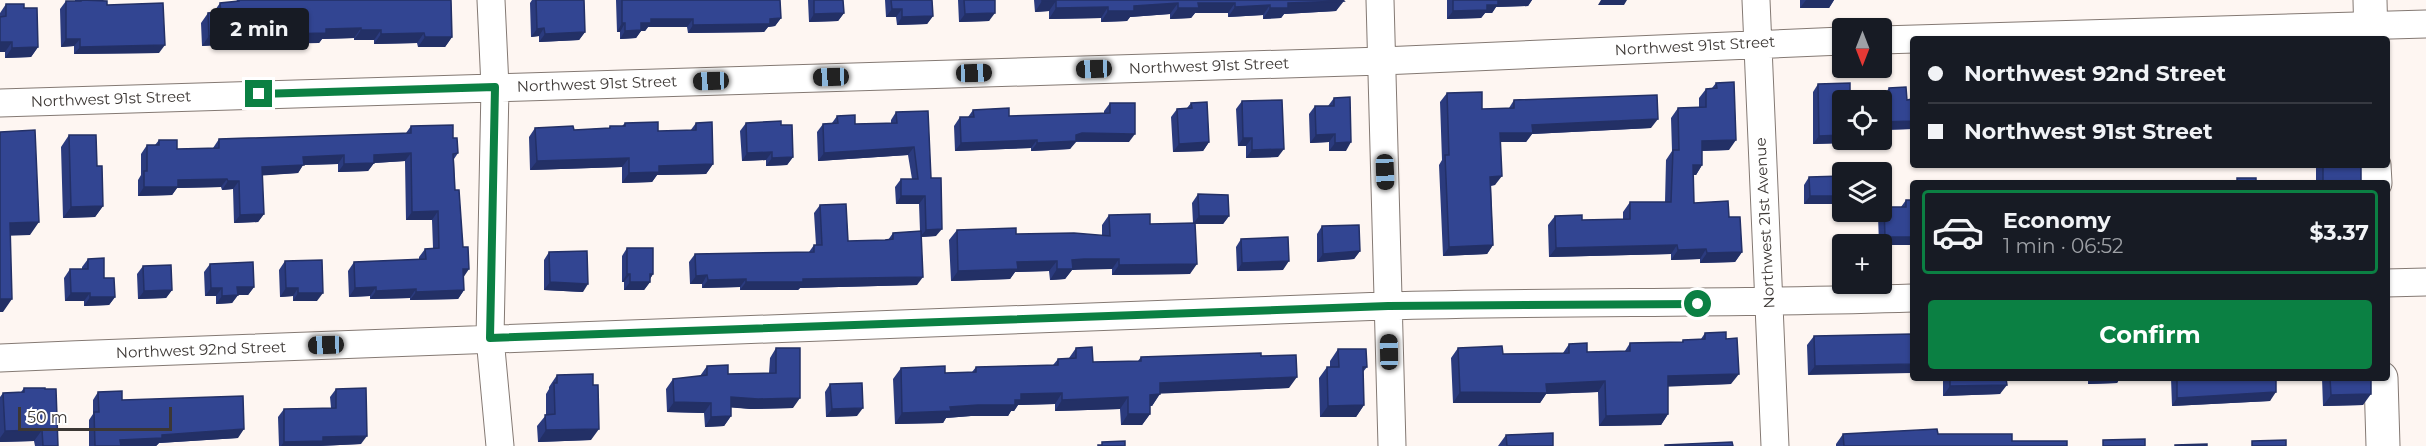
<!DOCTYPE html>
<meta charset="utf-8">
<style>
:root{--surface:#171b24;--page:#242831;--text:#f1f3f6;--muted:#9ea1a6;--line:#363941;--accent:#0b8043}
body{margin:0;font-family:Montserrat,sans-serif;background:var(--page);color:var(--text);height:100vh;display:flex;flex-direction:column;font-size:22px;white-space:nowrap}
*{box-sizing:border-box;margin:0}
p{font-size:20px;color:var(--muted)}
.icon{flex:none;width:33px;height:33px;fill:none;stroke:currentColor;stroke-width:2;stroke-linecap:round;stroke-linejoin:round}
.map{position:relative;flex:1;overflow:hidden}
.sheet{position:absolute;left:1910px;top:180px;width:480px;height:201px;display:flex;flex-direction:column;background:var(--surface);border-radius:6px;box-shadow:0 2px 4px #0004}
.sheet>*{flex:none}
.top-card{position:absolute;left:1910px;top:36px;width:480px;height:132px;border-radius:6px;box-shadow:0 2px 4px #0004;display:grid;align-content:center;height:132px;padding:0 18px;background:var(--surface)}
.needle{width:39px;rotate:180deg}
.controls{position:absolute;left:1832px;top:18px;display:grid;gap:12px}
.controls a{display:grid;place-items:center;width:60px;height:60px;border-radius:6px;background:var(--surface);box-shadow:0 2px 4px #0004;font-size:30px}
.scale{position:absolute;left:18px;bottom:15px;width:154px;box-sizing:border-box;padding-left:6px;border:3px solid #3c3734;border-top:0;font-size:16px;line-height:21px;white-space:nowrap;color:#3c3734;-webkit-text-stroke:4px #fff;paint-order:stroke}
.end{position:absolute;width:27px;height:27px;margin:-14px;border:8px solid #0b8043;background:#fff;box-shadow:0 0 0 3px #fff}
.from{border-radius:50%}
.bubble{position:absolute;height:42px;border-radius:6px;background:var(--surface);box-shadow:0 2px 4px #0004;font-size:20px;font-weight:700;line-height:42px;text-align:center}
.car{position:absolute;width:18px;height:36px;margin:-18px -9px;border-radius:8px;box-shadow:0 0 4px 2px #0007;background:linear-gradient(#222 24%,#8ab4d8 0 40%,#222 0 76%,#8ab4d8 0 86%,#222 0)}
.top-card b{display:flex;align-items:center;gap:21px;height:57px;font-size:22px}
.top-card b+b{border-top:2px solid var(--line)}
.top-card i{width:15px;height:15px;background:var(--text)}
ul{padding:10px 0 0;list-style:none}
li{display:flex;align-items:center;gap:18px;height:84px;margin:0 12px 9px;padding:0 6px;border:3px solid transparent;border-radius:6px}
li div{flex:1}
li b{display:block;font-size:22px}
li em{font-style:normal;font-weight:700}
li.active{border-color:var(--accent)}
li>.icon{width:54px;height:54px;stroke-width:1.5}
.cta{display:flex;gap:12px;margin-top:auto;padding:12px 18px}
.cta a{flex:1;height:69px;border-radius:6px;background:var(--accent);color:#fff;font-size:24px;font-weight:700;line-height:69px;text-align:center}
.map>svg:first-child{display:block}
</style>
<div class="map">
<svg width="2426" height="446" viewBox="0 0 2426 446">
<rect width="100%" height="100%" fill="#fef6f2"/>
<g fill="none" stroke-linecap="round" stroke-linejoin="round">
<defs>
<path id="minor" d="M491,0L495,87L490,338L500,446
M1380,0L1392,446
M1756,0L1775,446
M1881,40L2426,24
M0,103L1382,61L1842,41
M2386,283L2426,282
M0,358C461,338 922,319 1384,306C1560,301 1736,304 1912,298"/>
<path id="major" d="M2370,0L2371,39
M2374,165L2375,183
M2381,378L2383,446"/>
</defs>
<use href="#minor" stroke="#847973" stroke-width="29"/>
<use href="#major" stroke="#847973" stroke-width="35"/>
<use href="#minor" stroke="#fff" stroke-width="27"/>
<use href="#major" stroke="#fff" stroke-width="33"/>
</g>
<path fill="#2b3b7e" d="M75,0H103L107,5L159,53L74,54V46L61,47L60,9L66,1H75Z
M237,0H451L452,37L445,47H418L417,43L374,44V40H354V38L322,39L319,43L239,44L236,49L218,50V45L202,46L201,23L208,13H213L220,3L236,2Z
M532,0H584L585,32L579,40L539,42V36L531,37L530,3Z
M616,0H780L781,18L775,26L768,27L764,32L688,33L687,27H648L645,31H641L636,38L620,39V32H617Z
M808,0H843L844,13L838,21L809,22Z
M885,0H932L933,16L927,24L897,25L896,17H886Z
M958,0H995L989,21L959,22Z
M1034,0H1343L1336,11L1284,14L1281,18L1263,19V15L1228,17V13H1195L1191,18L1170,19V14L1130,17L1127,21L1101,22V18L1049,19V11L1035,12Z
M1447,0H1532L1528,6L1496,7L1492,13H1485L1481,18L1447,19Z
M1800,0H1834L1829,8H1800Z
M6,4L24,8L38,47L31,57L5,58V52H0V13Z
M1716,83L1729,150L1702,151V165L1696,175H1693L1694,203L1729,217L1742,252L1735,262L1700,263V259L1671,260V254L1549,257L1548,225L1555,216L1582,220L1623,219V212L1630,202H1665L1666,160L1672,151L1671,118L1678,108L1699,107V98L1706,89L1712,88Z
M1818,84L1850,96L1884,95L1889,88L1907,100L1912,99V129L1881,130L1842,100L1845,143L1813,144V92Z
M1447,93L1482,109L1509,108L1514,100L1651,128L1532,134L1526,142H1500L1495,185L1491,186L1493,245L1487,254L1443,256L1439,165L1442,160L1440,102Z
M1334,98L1346,151H1329V142L1310,143L1309,114L1315,106H1328Z
M1242,101L1278,157L1246,158V146H1238L1236,109Z
M1110,103L1129,142H1075L1070,149L1031,151V148L955,151L954,126L960,117H968L973,110L1009,116L1104,113V111Z
M1191,103L1209,142L1203,151L1173,152L1171,117L1177,109L1187,108Z
M896,112L931,178L936,236L921,237L917,285L800,288L798,290H740V287L702,288V284H690L689,262L695,254L809,252L814,245H816L814,213L820,205L848,241L888,240L893,233L920,231L919,204H896L895,187L901,179H912L908,155L818,161L817,132L823,124L832,123L837,116L855,124L891,123V120Z
M625,123L658,131H690L696,123L713,164L706,174L657,175L652,182L622,183V167L530,170L529,137L535,128L574,130L609,128L610,126H622Z
M746,123L781,125L793,157L787,165L766,166V160L742,161L740,131Z
M411,126L453,138L458,153L454,159L455,190L464,290L458,299L410,300V298L370,299V296L349,297L348,271L354,262L419,260V257L425,249L433,248L432,220H406L405,161L374,163L368,171L338,172V164L303,165L298,173L262,175L264,214L258,222L234,223L233,189L222,190L221,187L177,188L172,195L138,196V180L141,175V154L147,145H155L159,140L177,149L213,148L219,139L406,133Z
M69,135L103,206L95,217L63,218L61,147Z
M2316,165H2361V183H2316Z
M1809,177L1841,204H1804V185Z
M1198,194L1229,216L1223,224H1195L1190,274L1112,275V269H1077L1072,270L1065,279L1050,280L1049,271L1015,272L1010,279L951,281L949,240L957,230L1016,234L1102,236V225L1109,215L1150,224L1193,223L1192,203Z
M1906,200H1912V245H1881L1879,244L1878,216L1884,207H1901Z
M1322,226L1360,251L1354,259L1317,262V234Z
M1241,239L1283,270L1237,271L1236,247Z
M627,248L653,274L650,279V282L644,290H624V282H622V256Z
M549,252L583,292L544,290V260Z
M88,259L104,278L115,297L109,305L84,306V301H65L64,278L70,269H82V267Z
M285,261L317,301H293V296L280,297L279,270Z
M210,264L254,287L248,295H238L232,303L216,304V296H205L204,272Z
M143,266L172,290L166,298L138,299L137,274Z
M1705,333L1731,384L1668,386V414L1661,425L1599,426L1598,392L1546,394L1540,403H1453L1451,358L1458,348L1503,354L1563,353L1569,344L1587,352L1625,351L1630,343L1682,342L1683,340L1701,339Z
M1912,334L1808,375L1807,345L1814,336Z
M776,348L793,408L751,409L731,407V416L724,426L705,427L704,413L667,412L666,389L673,379L700,376L707,366L728,374L769,373L770,358Z
M1076,348L1093,362L1138,361L1141,357L1261,356L1289,388L1160,393L1152,406H1150V414L1142,425H1121L1120,409L1055,411V404L1018,405L1014,411H1011L1008,416H971L946,418L943,423L895,424L893,379L901,368L945,373L972,372L976,367L1053,365L1058,359L1069,358Z
M1338,349L1367,367L1363,372L1364,405L1356,417H1320L1319,378L1327,367H1330V361Z
M557,375L591,440L538,442L537,426L546,415V394L549,389V387Z
M1943,378H2006L2000,394L1943,396Z
M2045,378H2120L2117,383L2088,384V378Z
M2171,378H2276L2270,401L2172,406Z
M2322,378H2371L2363,405L2323,406Z
M830,384L857,416L826,417L825,392Z
M24,388L58,446H35L34,441L0,442V397L3,393L21,392Z
M336,389L361,444L319,446H279L278,417L284,409L331,408L330,397Z
M98,392L122,400L238,438L159,443L156,446H89V420L93,414V400Z
M1843,434H1938L2067,446H1836V444Z
M1506,435L1553,446H1498Z"/>
<path fill="#233066" d="M1497,0H1532L1528,6L1496,7L1492,13H1485L1481,18L1447,19L1453,11L1487,5Z
M1601,0H1627L1624,5H1598Z
M1806,0H1834L1829,8H1800Z
M1042,1H1056L1049,11L1035,12Z
M1344,1L1336,11L1284,14L1281,18L1263,19L1270,8L1288,3Z
M1178,3L1170,14L1130,17L1127,21L1101,22L1108,11L1134,6Z
M1198,3H1235L1228,13H1195L1191,18L1170,19L1178,8Z
M1270,5L1263,15L1228,17L1235,7Z
M1108,7L1101,18L1049,19L1056,8Z
M892,9H902L896,17H886Z
M844,13L838,21L809,22L814,14Z
M995,13L989,21L959,22L965,14Z
M933,16L927,24L897,25L902,17Z
M781,18L775,26L768,27L764,32L688,33L693,25Z
M651,19H693L687,27H648L645,31H641L636,38L620,39L625,31Z
M622,23H625L620,32H617Z
M361,28L354,38L322,39L319,43L239,44L236,49L218,50L225,40L243,35L326,29Z
M544,28L539,36L531,37L537,29Z
M361,30H381L374,40H354Z
M585,32L579,40L539,42L545,34Z
M424,33L417,43L374,44L381,34Z
M225,35L218,45L202,46L209,36Z
M425,37H452L445,47H418Z
M66,39H80L74,46L61,47Z
M0,42H12L5,52H0Z
M165,45L159,53L74,54L80,47Z
M38,47L31,57L5,58L12,48Z
M1658,119L1651,128L1532,134L1526,142H1494L1500,133L1532,125Z
M1912,121V129L1881,130V122Z
M1082,133L1135,134L1129,142L1077,141L1070,149L1031,151L1037,143Z
M1335,134L1329,142L1310,143L1316,135Z
M1842,135V140H1848L1845,143L1813,144L1819,136Z
M1243,138H1252L1246,146H1238Z
M1037,140L1031,148L955,151L961,143Z
M1736,140L1729,150L1695,151L1702,141Z
M1209,142L1203,151L1173,152L1179,144Z
M1351,142L1346,151H1329L1335,143Z
M914,147L908,155L818,161L824,153Z
M1284,149L1278,157L1246,158L1252,150Z
M772,152L766,160L742,161L747,153Z
M411,153L405,161L374,163L368,171L338,172L344,164L374,155Z
M344,155L338,164L303,165L298,173L256,176L262,167L303,157Z
M793,157L787,165L766,166L772,158Z
M629,158L622,167L530,170L537,161Z
M713,164L706,174L657,175L652,182L622,183L629,173L659,166Z
M1693,165H1702L1696,175H1686Z
M1502,176L1495,185L1484,186L1490,177Z
M227,179L221,187L177,188L172,195L138,196L144,187L178,180Z
M228,181H239L233,189L222,190Z
M901,196H925L919,204H896Z
M1810,196H1842V202L1841,204H1804Z
M103,206L95,217L63,218L71,207Z
M438,211L432,220H406L412,212Z
M264,214L258,222L234,223L240,215Z
M1199,216H1229L1223,224H1193Z
M39,222L30,235L1,236L10,223Z
M942,229L936,236L920,237L926,230Z
M1885,237H1912V245H1881L1880,244Z
M1493,245L1487,254L1443,256L1449,247Z
M1677,245L1671,254L1549,257L1556,248Z
M1706,249L1700,259L1671,260L1678,250Z
M1360,251L1354,259L1317,262L1323,254Z
M1742,252L1735,262L1700,263L1707,253Z
M1084,259H1119L1112,269L1072,270L1065,279L1050,280L1057,269L1072,260Z
M1057,261L1049,271L1015,272L1010,279L951,281L958,271L1017,262Z
M1289,261L1283,270L1237,271L1242,263Z
M1197,264L1190,274L1112,275L1119,265Z
M463,269H469L463,278Z
M627,274H630L624,282H622Z
M650,274H653L648,282H650L644,290H624L630,282Z
M707,275L702,284H690L696,276Z
M923,277L917,285L800,288L798,290H740L746,282L803,279Z
M746,279L740,287L702,288L708,280Z
M550,282L588,284L583,292L544,290Z
M237,287H254L248,295H238L232,303L216,304L222,296Z
M376,287L370,296L349,297L355,288Z
M211,288H222L216,296H205Z
M286,288H298L293,296L280,297Z
M416,289L410,298L370,299L376,291Z
M172,290L166,298L138,299L144,291Z
M464,290L458,299L410,300L416,292Z
M71,293H90L84,301H65Z
M298,293H323L317,301H293Z
M90,297H115L109,305L84,306Z
M0,299H12L3,312H0Z
M1912,364V373L1808,375L1815,366Z
M1739,374L1731,384L1660,387L1668,376Z
M1297,377L1289,388L1152,394L1160,383Z
M2092,378H2120L2117,383L2088,384Z
M1605,381L1598,392L1546,394L1540,403H1453L1460,392L1546,384Z
M2007,385L2000,394L1943,396L1950,386Z
M2276,392L2270,401L2172,406L2177,398Z
M1062,393L1055,404L1018,405L1014,411H1011L1008,416H971L946,418L943,423L895,424L902,413L950,407L978,405L1021,394Z
M1160,394L1152,406H1142L1150,395Z
M2371,394L2363,405L2323,406L2331,395Z
M731,397L800,398L793,408L751,409L724,407Z
M1128,397L1120,409L1055,411L1062,400Z
M674,402L711,403L704,413L667,412Z
M1364,405L1356,417H1320L1328,406Z
M863,408L857,416L826,417L832,409Z
M1128,414H1150L1142,425H1121Z
M1668,414L1661,425L1599,426L1606,416Z
M731,416L724,426L705,427L711,417Z
M244,429L238,438L159,443L156,446H116L120,440L162,435Z
M599,429L591,440L538,442L546,430Z
M42,430L34,441L0,442V438L5,431Z
M367,436L361,444L319,446H281L284,442L323,437Z"/>
<path fill="#324592" stroke="#233066" stroke-width="1.5" d="M81,0L107,1V5L163,3L165,45L80,47V39H66V1H81Z
M239,0H451L452,37H425L424,33L381,34V30H361V28L326,29V33L243,35V39L225,40V35L209,36L208,13L221,12L220,3L239,1Z
M536,0H584L585,32L545,34L544,28L537,29Z
M622,0H780L781,18L770,19V24L693,25V19H651V23H641V30L625,31V23H622Z
M814,0H843L844,13L814,14Z
M891,0H932L933,16L902,17V9H892Z
M964,0H995V13L965,14Z
M1042,0H1343L1344,1L1288,3V8H1270V5L1235,7V3H1198L1199,8H1178V3L1134,6V11H1108V7L1056,8V1H1042Z
M1453,0H1498V5H1487V10L1453,11Z
M6,4H24V8H37L38,47L12,48V42H0V17L6,16Z
M1734,82L1736,140L1702,141V165H1693L1694,203L1728,201L1729,217H1740L1742,252L1707,253L1706,249L1678,250L1677,245L1556,248L1555,216L1582,215V220L1630,219V202H1671L1673,150H1679L1678,108L1706,107V89L1717,88L1716,83Z
M1850,83V96L1890,95L1889,88L1906,87L1907,100L1912,99V121L1881,122V100H1842V135L1819,136L1818,84Z
M1482,92V109L1514,108V100L1657,95L1658,119L1532,125L1533,133H1500L1502,176L1490,177L1493,245L1449,247L1445,155H1449L1447,93Z
M1350,97L1351,142L1335,143V134L1316,135L1315,106H1334V98Z
M1282,100L1284,149L1252,150V138H1243L1242,101Z
M1207,102L1209,142L1179,144L1177,109L1192,108L1191,103Z
M1110,103H1135V134L1082,133L1076,135V141L1037,143V140L961,143L960,117H974L973,110L1009,108V116L1110,113Z
M928,111L931,178H941L942,229L926,230L925,196H901V179H918L914,147L824,153L823,124L838,123L837,116L855,115V124L897,123L896,112Z
M781,121V125H792L793,157L772,158V152L747,153L746,123Z
M658,122V131L696,130V123L712,122L713,164L659,166V172L629,173V158L537,161L535,128L573,126L574,130L610,128V126H625V123Z
M453,125V138H457L458,153L453,154L455,190H459L463,247H468L469,269H463L464,290L416,292V289L376,291V287L355,288L354,262L426,259L425,249L439,248L438,211L412,212L411,153L374,155V163L344,164V155L303,157L304,165L262,167L264,214L240,215L239,181H228L227,179L178,180V187H144V171H147V145H159V140H177V149L219,148V139L411,133V126Z
M35,130L39,222L10,223L12,299H0V132Z
M69,135H96L97,166H102L103,206L71,207Z
M2323,165H2361V183H2323Z
M1842,176V196H1810L1809,177Z
M2237,178H2256V183H2237Z
M1198,194L1228,195L1229,216H1199Z
M1906,200H1912V237H1885L1884,207H1906Z
M846,204L848,241L885,240L893,239V233L921,231L923,277L803,279V282H746V279L708,280L707,275L696,276L695,254L814,252V245H822L820,205Z
M1150,214V224L1195,223L1197,264L1119,265V259H1084L1072,260L1073,269H1057V261L1017,262L1018,269L958,271L957,230L1016,228V234L1074,233L1110,236L1109,215Z
M1359,225L1360,251L1323,254L1322,226Z
M1288,237L1289,261L1242,263L1241,239Z
M627,248H653V274H650V282H630V274H627Z
M587,251L588,284L550,282L549,252Z
M104,258V278H114L115,297H90V293H71L70,269H88V259Z
M322,260L323,293H298V288H286L285,261Z
M253,262L254,287H237L238,295L222,296V288H211L210,264Z
M171,265L172,290L144,291L143,266Z
M1726,332V339L1737,338L1739,374L1668,376V414L1606,416L1605,381L1546,384L1547,393L1460,392L1458,348L1502,346L1503,354L1569,353V344L1587,343V352L1630,351V343L1683,342V340L1705,339V333Z
M1912,334V364L1815,366L1814,336Z
M1092,347L1093,362L1141,361V357L1261,353V356L1296,355L1297,377L1160,383V394L1150,395V414H1128V397L1062,400V393L1021,394V400H1015V405H978L950,407L951,411L902,413L901,368L945,366V373L976,372V367L1058,365V359L1076,358V348Z
M776,348H800V398L758,399L731,397V416L711,417V403L674,402L673,379L707,375V366L728,365V374L776,373Z
M1338,349H1366L1367,367H1363L1364,405L1328,406L1327,367H1339Z
M593,374V385H598L599,429L546,430L545,415L555,414L554,383H557V375Z
M1950,378H2006L2007,385L1950,386Z
M2177,378H2276V392L2177,398Z
M2330,378H2371V394L2331,395Z
M862,383L863,408L832,409L830,384Z
M24,388H45V389H56L58,446H43L42,430L5,431L3,393L24,392Z
M366,388L367,436L323,437V441L284,442V409L336,408V389Z
M122,391V400L243,396L244,429L162,435V438L120,440L121,446H95L94,412H99L98,392Z
M1937,429L1938,434H2012V441H2067V446H1844L1843,434Z
M1553,433V446H1507L1506,435Z
M2145,439V446H2103V440Z
M2286,440V446H2252V441Z
M1125,441V446H1098V445H1102V442Z
M1732,442L1733,446H1665V445Z
M2207,444V446H2175V445Z"/>
<g fill="none" stroke-linecap="round" stroke-linejoin="round">
<path stroke="#0b8043" stroke-width="8" d="M259,94L495,87L490,338L1388,306L1698,304"/>
</g>
<g text-anchor="middle" stroke-width="6" stroke-linejoin="round" paint-order="stroke">
<g font-size="15" fill="#3c3734" stroke="#fff">
<text transform="translate(1695 46) rotate(-3)" y="5">Northwest 91st Street</text>
<text transform="translate(1209 66) rotate(-2)" y="5">Northwest 91st Street</text>
<text transform="translate(597 84) rotate(-2)" y="5">Northwest 91st Street</text>
<text transform="translate(111 99) rotate(-2)" y="5">Northwest 91st Street</text>
<text transform="translate(1765 223) rotate(-93)" y="5">Northwest 21st Avenue</text>
<text transform="translate(201 350) rotate(-2)" y="5">Northwest 92nd Street</text>
</g>
</g>
</svg>
<div class="controls">
<a><svg class="needle" viewBox="-14 -14 28 28"><path d="M0-13l5 13h-10z" fill="#e53935"/><path d="M0 13l5-13h-10z" fill="#9ea1a6"/></svg></a>
<a><svg class="icon" aria-label="locate" viewBox="0 0 24 24"><circle cx="12" cy="12" r="6"/><path d="M12 2v4M12 18v4M2 12h4M18 12h4"/></svg></a>
<a><svg class="icon" aria-label="layers" viewBox="0 0 24 24"><path d="M12 4l9 5-9 5-9-5zM3 14l9 5 9-5"/></svg></a>
<a>+</a>
</div>
<div class="scale">50 m</div>
<i class="end from" style="left:1698px;top:304px"></i>
<i class="end" style="left:259px;top:94px"></i>
<div class="bubble" style="left:210px;top:8px;width:99px">2 min</div>
<i class="car" style="left:1094px;top:69px;rotate:268deg"></i>
<i class="car" style="left:974px;top:73px;rotate:88deg"></i>
<i class="car" style="left:831px;top:77px;rotate:268deg"></i>
<i class="car" style="left:711px;top:81px;rotate:268deg"></i>
<i class="car" style="left:1385px;top:172px;rotate:178deg"></i>
<i class="car" style="left:326px;top:345px;rotate:268deg"></i>
<i class="car" style="left:1389px;top:352px;rotate:359deg"></i>
<div class="top-card">
<b><i class="from"></i>Northwest 92nd Street</b>
<b><i></i>Northwest 91st Street</b>
</div>
<section class="sheet">
<ul>
<li class="active"><svg class="icon" aria-label="car" viewBox="0 0 24 24"><path d="M5 17H2v-5l4-1 3-4h7l3 4 3 1v5h-3M9 17h6M6 11h13"/><circle cx="7" cy="17" r="2"/><circle cx="17" cy="17" r="2"/></svg><div><b>Economy</b><p>1 min · 06:52</p></div><em>$3.37</em></li>
</ul>
<div class="cta"><a>Confirm</a></div>
</section>
</div>
